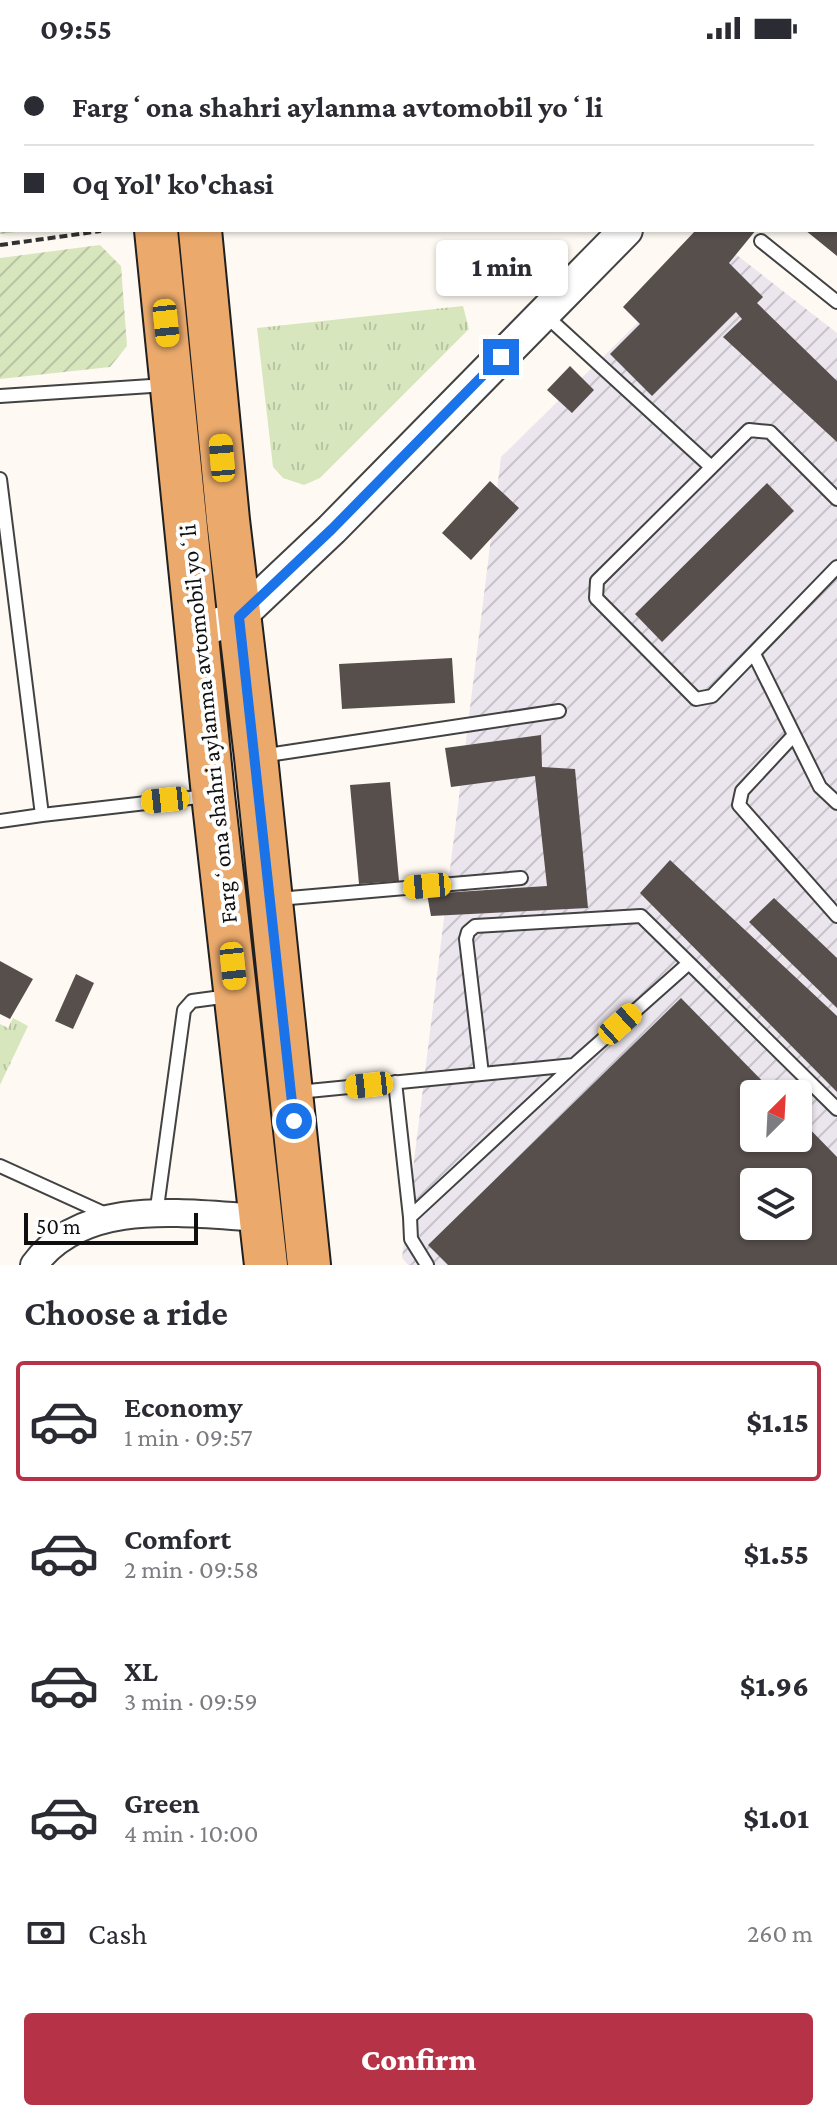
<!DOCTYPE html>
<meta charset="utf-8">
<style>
:root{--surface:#fff;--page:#f2f2f3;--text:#2b2b33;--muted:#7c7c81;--line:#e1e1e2;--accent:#b53247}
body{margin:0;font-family:"Crimson Pro",serif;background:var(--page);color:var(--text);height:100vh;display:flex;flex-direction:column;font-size:30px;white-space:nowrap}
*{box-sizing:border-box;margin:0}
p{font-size:26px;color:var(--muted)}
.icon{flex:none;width:44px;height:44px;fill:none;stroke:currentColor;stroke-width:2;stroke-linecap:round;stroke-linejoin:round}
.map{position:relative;height:1209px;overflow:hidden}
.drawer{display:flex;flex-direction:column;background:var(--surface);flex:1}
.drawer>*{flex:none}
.banner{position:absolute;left:0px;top:0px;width:838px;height:176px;box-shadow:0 2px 6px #0004;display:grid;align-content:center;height:176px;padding:0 24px;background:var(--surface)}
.needle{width:52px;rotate:24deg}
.tools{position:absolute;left:740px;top:1024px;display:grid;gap:16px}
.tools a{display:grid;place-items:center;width:72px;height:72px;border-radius:8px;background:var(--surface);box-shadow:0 2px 6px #0004;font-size:40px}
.scale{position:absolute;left:24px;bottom:20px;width:174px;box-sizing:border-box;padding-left:8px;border:4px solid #0f0f0f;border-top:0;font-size:22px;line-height:28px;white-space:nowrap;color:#0f0f0f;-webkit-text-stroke:6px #fff;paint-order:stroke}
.end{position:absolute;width:36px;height:36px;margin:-18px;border:10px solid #1a73e8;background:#fff;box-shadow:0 0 0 4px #fff}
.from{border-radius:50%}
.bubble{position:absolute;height:56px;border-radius:8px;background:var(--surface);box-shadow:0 2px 6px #0004;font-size:26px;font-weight:800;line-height:56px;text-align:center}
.car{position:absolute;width:24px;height:48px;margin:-24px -12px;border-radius:10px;box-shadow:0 0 6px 2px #0007;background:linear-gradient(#f5c518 24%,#345 0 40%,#f5c518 0 76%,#345 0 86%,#f5c518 0)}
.banner b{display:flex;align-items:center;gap:28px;height:76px;font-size:30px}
.banner b+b{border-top:2px solid var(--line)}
.banner i{width:20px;height:20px;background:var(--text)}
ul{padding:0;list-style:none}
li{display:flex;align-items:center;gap:24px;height:120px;margin:0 16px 12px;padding:0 8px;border:4px solid transparent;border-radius:8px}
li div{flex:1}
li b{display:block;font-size:30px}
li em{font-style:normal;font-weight:800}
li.active{border-color:var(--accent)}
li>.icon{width:72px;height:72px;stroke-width:1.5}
h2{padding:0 24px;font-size:36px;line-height:96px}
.pay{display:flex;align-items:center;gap:20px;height:88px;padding:0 24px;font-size:30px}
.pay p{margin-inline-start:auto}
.primary-button{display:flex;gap:16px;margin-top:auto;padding:16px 24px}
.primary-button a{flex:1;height:92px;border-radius:8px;background:var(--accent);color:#fff;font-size:32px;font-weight:800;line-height:92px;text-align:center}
.status{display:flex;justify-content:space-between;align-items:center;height:56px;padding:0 40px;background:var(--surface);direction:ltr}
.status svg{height:22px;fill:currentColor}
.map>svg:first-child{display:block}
</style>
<div class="status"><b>09:55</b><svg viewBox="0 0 49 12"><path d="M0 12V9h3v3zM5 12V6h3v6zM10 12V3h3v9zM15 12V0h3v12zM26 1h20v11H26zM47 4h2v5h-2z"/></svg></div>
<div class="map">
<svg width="837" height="1209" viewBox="0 0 837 1209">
<defs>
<pattern id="industrial-furrows" width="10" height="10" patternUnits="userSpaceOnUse" patternTransform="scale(2)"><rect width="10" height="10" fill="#ebe5ed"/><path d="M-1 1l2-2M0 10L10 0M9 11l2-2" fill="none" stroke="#c8c3ca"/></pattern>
<pattern id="grass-tufts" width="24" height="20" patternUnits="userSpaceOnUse" patternTransform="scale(2)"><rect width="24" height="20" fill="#d8e6be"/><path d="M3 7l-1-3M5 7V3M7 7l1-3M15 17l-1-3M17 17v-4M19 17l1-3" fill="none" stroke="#b8c4a2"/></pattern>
<pattern id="garden-furrows" width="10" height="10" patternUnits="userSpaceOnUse" patternTransform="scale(2)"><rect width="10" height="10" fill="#d8e6be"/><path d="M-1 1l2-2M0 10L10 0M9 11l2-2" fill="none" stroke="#b8c4a2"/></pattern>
</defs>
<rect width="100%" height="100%" fill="#fefaf3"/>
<path fill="url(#industrial-furrows)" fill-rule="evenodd" d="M720,186L837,277V1209H408L402,1202L501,401ZM754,1038H798V1082H754ZM754,1126H798V1170H754Z"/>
<path fill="url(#grass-tufts)" d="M463,250L469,273L320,422L304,429L283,422L273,411L257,272Z
M13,962L28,970L0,1029V968L8,972Z"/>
<path fill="url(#garden-furrows)" d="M0,0L100,2H2V174H32L0,178Z
M100,189L121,210L127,290L110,311L0,323V202Z"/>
<path fill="#574f4c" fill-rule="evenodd" d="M696,174H756L729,207L763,241L757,247L837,325V386L723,281L742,263L736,256L652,340L610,298L640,268L623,251Z
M805,174H837V200Z
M570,310L594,334L572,357L547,334Z
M490,425L519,452L471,504L442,477Z
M767,427L794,455L662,586L635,558Z
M452,602L455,647L342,653L339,608Z
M541,679L542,711L575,713L588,852L431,860L427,838L547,830L535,720L451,731L445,692Z
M390,726L399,825L359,828L350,729Z
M670,804L837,960V1036L640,837Z
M774,842L837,902V952L749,866Z
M0,905L33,923L10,963L0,958Z
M76,918L94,927L73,973L55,965Z
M681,942L775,1038H754V1082H798V1061L837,1101V1209H448L428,1189ZM754,1126H798V1170H754Z"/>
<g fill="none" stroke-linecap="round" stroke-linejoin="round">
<defs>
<path id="service" d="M282,0V2
M551,0L552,2
M761,185L837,246
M544,258L709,409
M0,340L166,329
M0,423L42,759L207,740
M837,443L770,376L749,374L597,525L596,542L696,643L712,640L837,511
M754,598L820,731L837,747
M794,679L742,735L739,749L837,860
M261,700L559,655
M0,765L42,759
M278,843L521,822
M482,1018L466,883L468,876L475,870L641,860L689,907
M395,1026L410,1161
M298,1036L574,1009L689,907L837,1053
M0,1110L110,1160
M156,1159L184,954L192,945L229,940
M427,1209L411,1183L410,1161L574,1009"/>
<path id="minor" d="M34,1209C84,1140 187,1158 261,1162"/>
<path id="tertiary" d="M792,2L794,0
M199,575L239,561L332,473L626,174"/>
<path id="trunk" d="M137,0L138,2
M182,0V2
M156,174L213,739L266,1209
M200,174L228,464L256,701L309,1209"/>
</defs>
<use href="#service" stroke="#424242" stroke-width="16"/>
<use href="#minor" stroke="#424242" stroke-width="30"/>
<use href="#tertiary" stroke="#424242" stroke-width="36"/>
<use href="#trunk" stroke="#202020" stroke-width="46"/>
<path stroke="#313131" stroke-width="4" stroke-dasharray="8 4" stroke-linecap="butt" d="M0,189L101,175"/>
<use href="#service" stroke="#fff" stroke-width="12"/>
<use href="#minor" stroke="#fff" stroke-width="26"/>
<use href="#tertiary" stroke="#fff" stroke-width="32"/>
<use href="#trunk" stroke="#ebaa6c" stroke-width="42"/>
</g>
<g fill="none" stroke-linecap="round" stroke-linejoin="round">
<path stroke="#1a73e8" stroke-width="10" d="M294,1065L239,561L332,473L501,301"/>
</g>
<g text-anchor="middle" stroke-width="8" stroke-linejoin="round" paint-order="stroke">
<g font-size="24" fill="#0f0f0f" stroke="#fff">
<text transform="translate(208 668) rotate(-96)" y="8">Fargʻona shahri aylanma avtomobil yoʻli</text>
</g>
</g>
</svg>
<div class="tools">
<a><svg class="needle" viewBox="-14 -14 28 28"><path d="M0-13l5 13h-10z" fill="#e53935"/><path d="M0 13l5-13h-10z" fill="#7c7c81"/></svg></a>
<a><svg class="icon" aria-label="layers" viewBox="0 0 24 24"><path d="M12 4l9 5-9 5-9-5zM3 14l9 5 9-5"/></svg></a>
</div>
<div class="scale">50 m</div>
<i class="end from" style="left:294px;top:1065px"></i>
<i class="end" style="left:501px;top:301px"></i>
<div class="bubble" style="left:436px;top:184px;width:132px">1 min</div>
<i class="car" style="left:166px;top:267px;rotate:174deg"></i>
<i class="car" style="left:222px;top:402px;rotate:355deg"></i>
<i class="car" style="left:165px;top:744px;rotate:264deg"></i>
<i class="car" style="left:427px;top:830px;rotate:265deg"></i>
<i class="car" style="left:233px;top:910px;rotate:174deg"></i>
<i class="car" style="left:620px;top:968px;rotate:48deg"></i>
<i class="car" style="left:369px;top:1029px;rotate:264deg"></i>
<div class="banner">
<b><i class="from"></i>Fargʻona shahri aylanma avtomobil yoʻli</b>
<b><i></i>Oq Yol' ko'chasi</b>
</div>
</div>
<section class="drawer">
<h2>Choose a ride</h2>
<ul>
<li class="active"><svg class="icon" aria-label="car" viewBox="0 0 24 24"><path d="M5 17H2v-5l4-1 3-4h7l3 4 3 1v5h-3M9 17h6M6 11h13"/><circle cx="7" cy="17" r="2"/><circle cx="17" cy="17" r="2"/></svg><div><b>Economy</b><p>1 min · 09:57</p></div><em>$1.15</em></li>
<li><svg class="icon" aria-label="car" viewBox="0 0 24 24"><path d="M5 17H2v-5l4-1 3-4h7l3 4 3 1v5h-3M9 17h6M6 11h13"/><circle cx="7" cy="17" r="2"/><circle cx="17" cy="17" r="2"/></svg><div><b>Comfort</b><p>2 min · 09:58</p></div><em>$1.55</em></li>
<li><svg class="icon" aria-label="car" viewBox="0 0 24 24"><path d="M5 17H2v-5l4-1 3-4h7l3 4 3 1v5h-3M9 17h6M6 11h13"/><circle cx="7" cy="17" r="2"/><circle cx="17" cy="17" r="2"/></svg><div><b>XL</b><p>3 min · 09:59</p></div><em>$1.96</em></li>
<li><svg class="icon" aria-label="car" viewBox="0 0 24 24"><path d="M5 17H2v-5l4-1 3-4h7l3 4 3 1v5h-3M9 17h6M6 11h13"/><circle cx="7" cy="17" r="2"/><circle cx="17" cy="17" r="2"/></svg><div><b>Green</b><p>4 min · 10:00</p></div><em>$1.01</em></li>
</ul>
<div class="pay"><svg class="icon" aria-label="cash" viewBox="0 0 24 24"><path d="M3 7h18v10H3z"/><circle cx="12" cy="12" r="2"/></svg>Cash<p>260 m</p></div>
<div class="primary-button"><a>Confirm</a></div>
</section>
